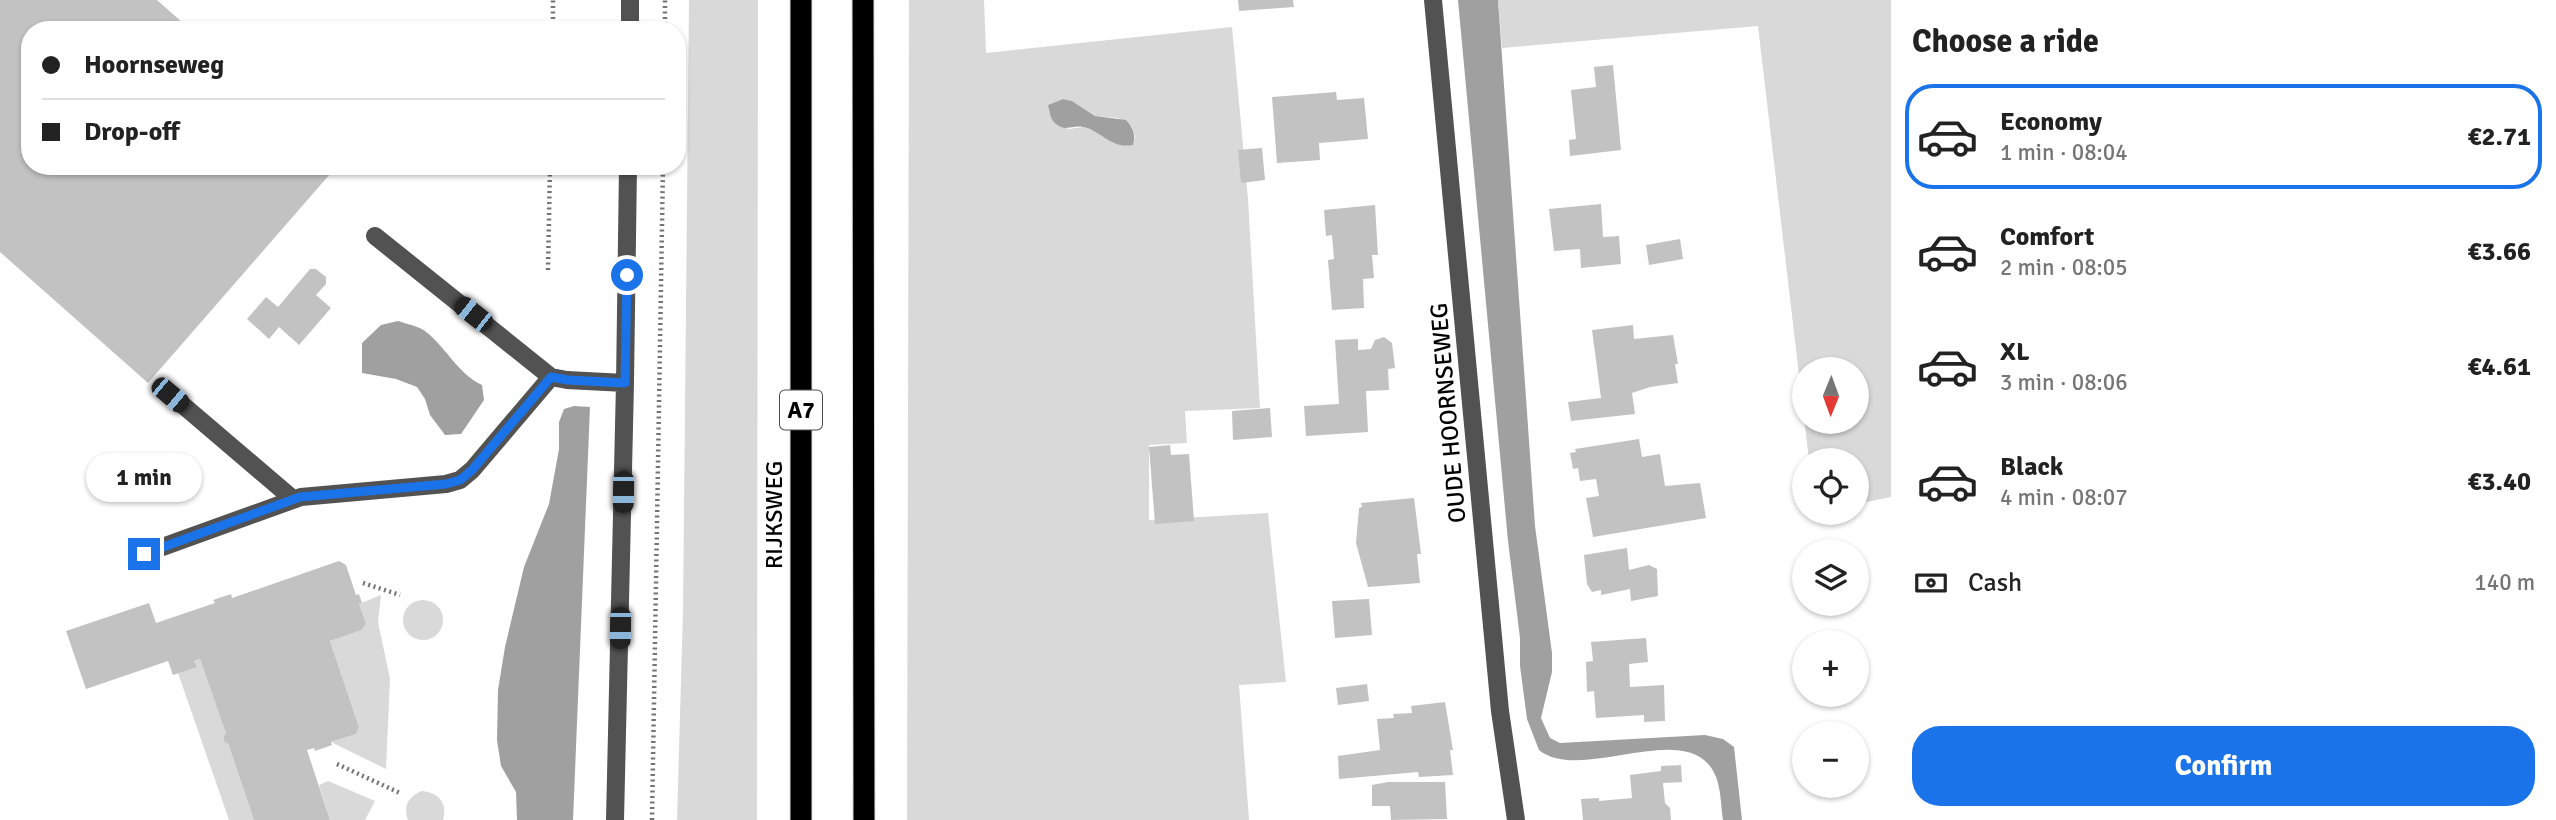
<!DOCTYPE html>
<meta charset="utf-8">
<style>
:root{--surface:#fff;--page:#f2f2f2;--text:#222;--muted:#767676;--line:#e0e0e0;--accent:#1a73e8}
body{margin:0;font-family:Signika,sans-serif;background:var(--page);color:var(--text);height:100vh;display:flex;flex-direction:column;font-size:26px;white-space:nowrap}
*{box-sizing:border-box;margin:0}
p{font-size:23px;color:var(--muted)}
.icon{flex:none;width:38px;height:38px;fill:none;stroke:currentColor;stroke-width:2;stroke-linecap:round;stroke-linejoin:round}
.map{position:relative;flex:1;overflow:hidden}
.drawer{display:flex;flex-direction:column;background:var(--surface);width:665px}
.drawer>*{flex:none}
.top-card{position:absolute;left:21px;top:21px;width:665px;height:154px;border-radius:28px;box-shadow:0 2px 5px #0004;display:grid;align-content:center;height:154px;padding:0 21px;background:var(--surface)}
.needle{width:46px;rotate:181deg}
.tools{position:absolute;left:1792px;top:357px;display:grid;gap:14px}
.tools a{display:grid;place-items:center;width:77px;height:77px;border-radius:50%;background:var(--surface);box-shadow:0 2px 5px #0004;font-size:35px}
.end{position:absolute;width:32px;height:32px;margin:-16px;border:9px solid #1a73e8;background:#fff;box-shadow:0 0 0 4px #fff}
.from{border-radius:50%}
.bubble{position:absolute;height:49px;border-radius:24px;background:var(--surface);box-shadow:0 2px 5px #0004;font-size:23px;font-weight:700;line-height:49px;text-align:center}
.car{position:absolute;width:21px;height:42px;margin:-21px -10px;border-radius:9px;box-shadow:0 0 5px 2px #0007;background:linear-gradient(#222 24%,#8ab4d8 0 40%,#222 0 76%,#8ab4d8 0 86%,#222 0)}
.top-card b{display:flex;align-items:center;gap:24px;height:66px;font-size:26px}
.top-card b+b{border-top:2px solid var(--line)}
.top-card i{width:18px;height:18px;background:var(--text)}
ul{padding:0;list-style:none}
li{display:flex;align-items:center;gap:21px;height:105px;margin:0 14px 10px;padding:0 7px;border:4px solid transparent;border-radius:28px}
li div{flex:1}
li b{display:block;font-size:26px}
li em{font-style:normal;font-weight:700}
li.current{border-color:var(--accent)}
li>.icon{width:63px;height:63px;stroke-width:1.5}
h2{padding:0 21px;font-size:32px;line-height:84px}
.pay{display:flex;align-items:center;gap:18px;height:77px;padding:0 21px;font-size:26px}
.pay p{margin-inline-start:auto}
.action{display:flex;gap:14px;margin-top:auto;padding:14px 21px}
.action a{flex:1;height:80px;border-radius:28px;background:var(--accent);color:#fff;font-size:28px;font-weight:700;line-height:80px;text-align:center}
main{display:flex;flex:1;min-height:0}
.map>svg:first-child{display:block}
</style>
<main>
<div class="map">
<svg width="1891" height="820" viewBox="0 0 1891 820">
<rect width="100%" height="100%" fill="#fff"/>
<path fill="#d9d9d9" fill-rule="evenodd" d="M689,0H758L757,820H677L683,611Z
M909,0H984L986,53L1232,27L1248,199L1260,408L1185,411L1187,443L1149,445V520L1268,513L1286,682L1239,685L1249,820H907ZM1063,99L1072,101L1095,116L1118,118L1132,127L1135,137L1133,145L1083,127L1068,129L1048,105Z
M1498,0H1891V497L1857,504V460H1809L1758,26L1502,48ZM1804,369H1857V422H1804Z
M381,595L378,622L390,679L386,769L331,742L356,734L359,727L330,641L362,630L366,623L359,604Z
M403 620a20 20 0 1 1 40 0a20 20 0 1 1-40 0Z
M200,659L226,734L223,736L225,744L228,743L254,820H229L178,673L196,666L194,661Z
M328,781L375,801L365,820H330L319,785Z
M422,791C439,792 448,804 443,820H408C403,807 408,796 422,791Z"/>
<path fill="#a0a0a0" d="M1458,0H1498L1535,526L1552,653V672L1541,718L1550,738L1560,743L1705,735L1723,739L1734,747L1742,820H1723C1721,807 1721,789 1716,777C1691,714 1582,785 1539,750L1527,719L1520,666V638L1508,541Z
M1063,99L1072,101L1095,116L1126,120C1133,128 1136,134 1133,145C1111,149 1102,131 1083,127C1072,125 1066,132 1056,124C1050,120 1050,112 1048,105Z
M398,321C407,324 418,326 425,331C446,347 458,374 482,385L484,400L461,434L445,435L430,415L425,399L417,387L396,379L362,373V343L381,325Z
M574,406L590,407L573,820H517L516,792L501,766L497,740L498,690L505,647L524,567L549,504L559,449V422L564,409Z"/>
<path fill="#c2c2c2" d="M0,0H157L191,30H30V166H337L148,383L0,252Z
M1238,0H1293L1294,7L1239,11Z
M1613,65L1621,150L1570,156L1569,140L1576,139L1571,90L1596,87L1594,67Z
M1336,92L1337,100L1364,98L1368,139L1319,143L1320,160L1277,163L1272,97Z
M1262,148L1265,180L1241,183L1238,150Z
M1601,204L1603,237L1619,236L1621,264L1581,268L1580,249L1554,251L1549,209Z
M1375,205L1378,255H1372L1374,278L1363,279L1364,308L1332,310L1328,260L1334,259L1332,235L1326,236L1324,210Z
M1680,239L1683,259L1649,265L1646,245Z
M310,269H316L326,277V284L316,295L331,308L299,345L279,327L269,339L247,319L266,297L278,307Z
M1633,325L1634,339L1673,335L1678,364H1675L1678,383L1650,387L1632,393L1635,414L1571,421L1568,402L1601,398L1592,330Z
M1384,337L1392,343L1395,368L1388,369L1389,390L1366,391L1368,432L1306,436L1304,406L1339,404L1335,340L1358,339V350L1371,349L1375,340Z
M1270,408L1272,437L1233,440L1232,411Z
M1639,439L1642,457L1660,454L1665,486L1700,483L1706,518L1593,537L1586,498L1599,496L1596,479L1580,481L1578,468L1573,469L1570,453L1576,452L1575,449Z
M1170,445L1171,455L1189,454L1194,521L1155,524L1149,447Z
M1414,498L1421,554H1417L1420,583L1368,587L1356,543L1359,508L1362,507L1361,503Z
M1627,548L1629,570L1649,565L1657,569L1658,596L1631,601L1630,589L1601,595V590L1592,592L1587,584L1584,555Z
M339,561L346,565L356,595L359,594L362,603L359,604L366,623L362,630L330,641L359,727L356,734L331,742L332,745L315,751L314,748L307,750L330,820H254L228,743L225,744L223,736L226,734L200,659L194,661L197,667L173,675L168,661L86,689L66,631L149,603L156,623L215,603L213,600L231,594L232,598Z
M1369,599L1372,635L1335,638L1332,601Z
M1646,638L1648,662L1629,664L1630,687L1664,685L1665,721L1644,722V715L1596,718L1594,691L1587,692L1586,662L1593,661L1591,642Z
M1367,684L1369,701L1338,705L1336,688Z
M1445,702L1453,750H1450L1453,775L1419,777L1418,772L1339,779L1338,756L1380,750L1377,719L1394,718L1393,714L1412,713L1411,706Z
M1681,765L1682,782L1663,783L1665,803L1670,808L1671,820H1583L1581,799L1599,798V801L1632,798L1630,775L1661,771V766Z
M1388,782H1445L1447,819L1391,820L1390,806H1372V785Z"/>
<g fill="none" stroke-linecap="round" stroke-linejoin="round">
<defs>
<path id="highway" d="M863,0L864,820
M801,820V0"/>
</defs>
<use href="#highway" stroke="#dbdbdb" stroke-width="23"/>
<path stroke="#747474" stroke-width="4.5" stroke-dasharray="2 3.5" stroke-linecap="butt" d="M553,30V0
M665,30V0
M548,270L550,166
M363,583L400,595
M337,764L400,793
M652,820L663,166"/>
<path stroke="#525252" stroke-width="18" d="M1433,0L1500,711L1516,820
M630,30V0
M375,236L551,377L567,380L625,383
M171,395L293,499
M143,554L301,497L446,484L460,480L472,470L551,377
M615,820L625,383L628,166"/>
<use href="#highway" stroke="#000" stroke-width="21"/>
</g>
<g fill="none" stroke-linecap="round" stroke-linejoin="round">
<path stroke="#1a73e8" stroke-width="9" d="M144,554L300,497L446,484L460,480L472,470L551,377L568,380L625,383L627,275"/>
</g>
<g text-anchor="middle" stroke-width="6" stroke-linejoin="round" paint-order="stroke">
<rect fill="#fff" stroke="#4c4c4c" stroke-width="2" x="780" y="390.5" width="42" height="39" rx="5"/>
<g font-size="23" font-weight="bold" fill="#000">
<text x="801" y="418">A7</text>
</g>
<g font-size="24" fill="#000" stroke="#fff">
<text transform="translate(1448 413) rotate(-95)" y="8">OUDE HOORNSEWEG</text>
<text transform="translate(774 515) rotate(-90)" y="8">RIJKSWEG</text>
</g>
</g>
</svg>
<div class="tools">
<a><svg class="needle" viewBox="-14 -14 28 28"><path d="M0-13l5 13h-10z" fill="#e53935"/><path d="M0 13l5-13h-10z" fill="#767676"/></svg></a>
<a><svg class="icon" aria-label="locate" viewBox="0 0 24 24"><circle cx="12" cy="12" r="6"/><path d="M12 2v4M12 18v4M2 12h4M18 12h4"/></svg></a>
<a><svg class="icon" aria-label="layers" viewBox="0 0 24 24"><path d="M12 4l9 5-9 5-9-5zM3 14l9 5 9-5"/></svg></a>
<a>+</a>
<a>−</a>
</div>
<i class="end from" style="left:627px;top:275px"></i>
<i class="end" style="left:144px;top:554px"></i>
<div class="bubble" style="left:86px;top:453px;width:116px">1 min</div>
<i class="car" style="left:473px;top:314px;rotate:308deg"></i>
<i class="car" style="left:170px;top:395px;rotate:130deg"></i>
<i class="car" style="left:623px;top:492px;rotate:181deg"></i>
<i class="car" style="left:620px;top:628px;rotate:181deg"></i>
<div class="top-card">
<b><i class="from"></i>Hoornseweg</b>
<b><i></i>Drop-off</b>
</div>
</div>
<section class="drawer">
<h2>Choose a ride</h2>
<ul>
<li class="current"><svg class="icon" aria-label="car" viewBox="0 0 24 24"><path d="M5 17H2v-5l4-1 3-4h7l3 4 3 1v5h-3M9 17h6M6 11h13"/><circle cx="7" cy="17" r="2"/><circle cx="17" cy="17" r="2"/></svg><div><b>Economy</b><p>1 min · 08:04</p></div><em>€2.71</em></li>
<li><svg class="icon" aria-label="car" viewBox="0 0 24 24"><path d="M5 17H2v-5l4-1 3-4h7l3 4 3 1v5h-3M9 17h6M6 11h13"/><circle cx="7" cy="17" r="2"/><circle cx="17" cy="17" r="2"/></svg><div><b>Comfort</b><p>2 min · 08:05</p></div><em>€3.66</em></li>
<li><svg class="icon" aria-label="car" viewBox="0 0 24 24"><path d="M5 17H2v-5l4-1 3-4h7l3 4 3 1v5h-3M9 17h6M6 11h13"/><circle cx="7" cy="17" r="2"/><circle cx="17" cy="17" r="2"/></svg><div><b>XL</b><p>3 min · 08:06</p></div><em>€4.61</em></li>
<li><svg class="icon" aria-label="car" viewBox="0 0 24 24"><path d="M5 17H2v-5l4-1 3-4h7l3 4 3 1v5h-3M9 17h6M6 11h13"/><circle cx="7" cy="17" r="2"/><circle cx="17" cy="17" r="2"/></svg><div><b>Black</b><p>4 min · 08:07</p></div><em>€3.40</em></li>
</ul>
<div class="pay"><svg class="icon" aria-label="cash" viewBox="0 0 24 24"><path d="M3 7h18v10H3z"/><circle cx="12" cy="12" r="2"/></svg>Cash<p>140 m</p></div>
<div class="action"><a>Confirm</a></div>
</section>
</main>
